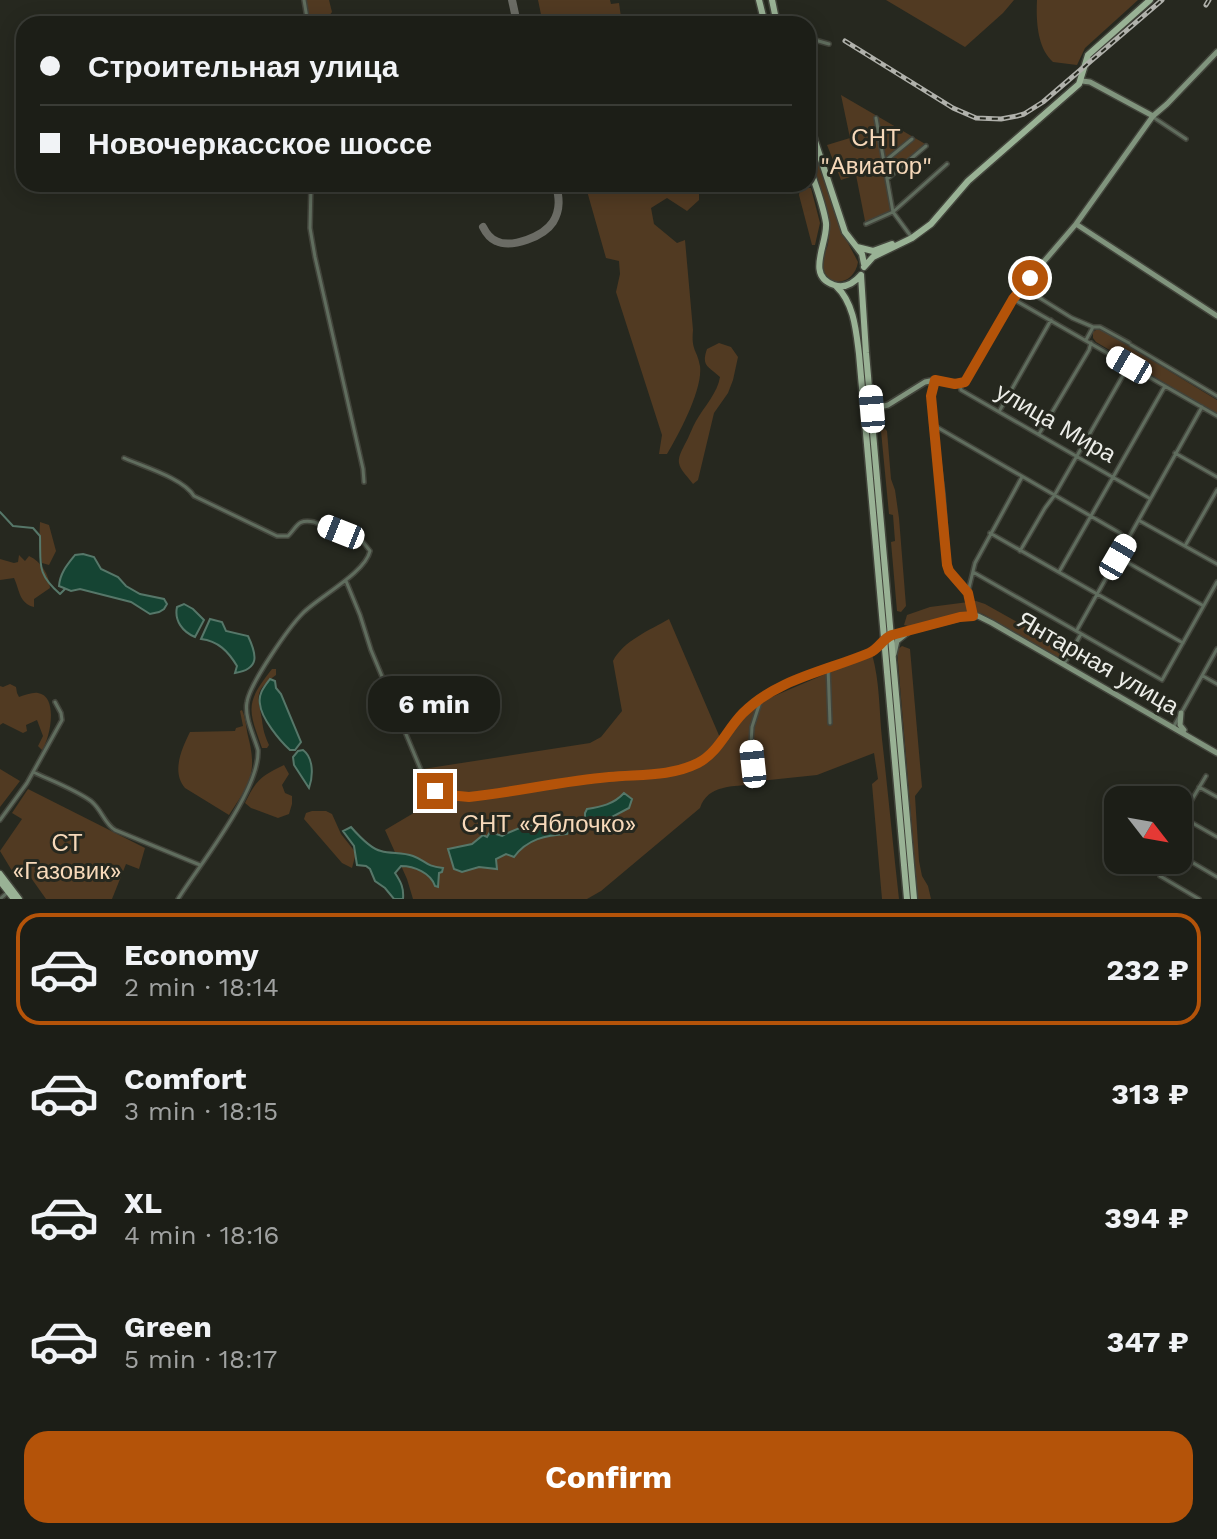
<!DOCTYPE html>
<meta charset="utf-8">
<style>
:root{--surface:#1c1e17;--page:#252720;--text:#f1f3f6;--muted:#a0a2a1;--line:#3a3c36;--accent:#b45309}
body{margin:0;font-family:"Work Sans",sans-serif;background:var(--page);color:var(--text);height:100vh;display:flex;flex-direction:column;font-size:30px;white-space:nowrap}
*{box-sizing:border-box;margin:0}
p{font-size:26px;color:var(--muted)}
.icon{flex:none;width:44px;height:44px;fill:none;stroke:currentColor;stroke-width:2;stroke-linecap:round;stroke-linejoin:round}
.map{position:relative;height:899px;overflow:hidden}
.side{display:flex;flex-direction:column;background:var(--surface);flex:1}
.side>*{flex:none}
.guide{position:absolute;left:16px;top:16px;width:800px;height:176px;border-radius:24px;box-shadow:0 4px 20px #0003,0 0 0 2px var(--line);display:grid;align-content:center;height:176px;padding:0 24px;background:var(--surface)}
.needle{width:52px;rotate:121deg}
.buttons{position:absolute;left:1104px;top:786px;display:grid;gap:16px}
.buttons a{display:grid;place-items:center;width:88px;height:88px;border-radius:16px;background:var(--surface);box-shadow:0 4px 20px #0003,0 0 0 2px var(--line);font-size:40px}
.end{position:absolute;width:36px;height:36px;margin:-18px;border:10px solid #b45309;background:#fff;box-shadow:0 0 0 4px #fff}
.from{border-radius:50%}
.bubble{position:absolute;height:56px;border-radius:24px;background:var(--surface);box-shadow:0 4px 20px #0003,0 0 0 2px var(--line);font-size:26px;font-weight:700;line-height:56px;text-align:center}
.car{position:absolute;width:24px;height:48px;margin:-24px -12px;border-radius:10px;box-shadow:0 0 6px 2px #0007;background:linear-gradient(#fff 24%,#345 0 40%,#fff 0 76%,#345 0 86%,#fff 0)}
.guide b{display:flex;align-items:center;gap:28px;height:76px;font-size:30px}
.guide b+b{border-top:2px solid var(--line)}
.guide i{width:20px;height:20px;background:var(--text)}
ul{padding:14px 0 0;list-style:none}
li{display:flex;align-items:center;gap:24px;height:112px;margin:0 16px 12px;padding:0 8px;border:4px solid transparent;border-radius:24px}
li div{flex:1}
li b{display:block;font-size:30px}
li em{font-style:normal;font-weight:700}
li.current{border-color:var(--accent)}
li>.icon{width:72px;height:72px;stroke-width:1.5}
.cta{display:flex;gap:16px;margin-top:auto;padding:16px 24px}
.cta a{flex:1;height:92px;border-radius:24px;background:var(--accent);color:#fff;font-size:32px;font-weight:700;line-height:92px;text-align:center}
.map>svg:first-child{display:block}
</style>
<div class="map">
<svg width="1217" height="899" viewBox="0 0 1217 899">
<rect width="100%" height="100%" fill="#26281f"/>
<path fill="#513a22" d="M306,0H329L332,12L329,16V24H309Z
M538,0H610L611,4L619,3L622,24H543Z
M886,0H1014L1003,13L965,47Z
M1037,0H1138L1085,48L1077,65L1053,62C1037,48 1036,20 1037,0Z
M841,95L927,145L888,178L895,211L866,226L856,175L841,180L827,145L850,138Z
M808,126L839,226L858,262C855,283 830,290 823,269C820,261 826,252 828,244C829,237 829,231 829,224L808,154Z
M585,184H699V200L687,211L667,198L651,208L654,224L677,243L685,240L693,330C691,351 697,349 700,366C703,389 679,434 667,454H659L662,435L616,292L620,274L619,261L606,258Z
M804,188H811L820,223L815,245H812L799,195L800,190Z
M1096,330H1102L1217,400V414L1096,342L1093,338V332Z
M719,343L731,347L738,357L733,380L728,393L714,413L698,480L693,484C689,478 680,470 679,463C678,457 682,450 685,444C689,437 692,428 696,421C704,407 718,392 720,377C708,366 701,366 707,349Z
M885,429L887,431L891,479L895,490L899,518L906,606L901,612L897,611L891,542L895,541L893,515L889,514L881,431Z
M40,522L49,525L56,551L49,565L42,563L39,546Z
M19,555L25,561L29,556C42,562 49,575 50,588L34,599V607C19,603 20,591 14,578L0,580V559L14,563L18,562Z
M976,601L985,604L1069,651L1063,660L983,614L974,612L911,627L904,625L907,615L930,607Z
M669,619L721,740L725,737L744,716L760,702L872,654C880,683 879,709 882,739C888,792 893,846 899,899H882L872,784L878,779L874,753L817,775L759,781V762L755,784C733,787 708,784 700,808L601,891L587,899H413L407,879L385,830L434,801L435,795L423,769L590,743L601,737L622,711L613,661C623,641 650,630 669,619Z
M902,646L910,649L922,787L915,796L919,861L922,876L928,886L931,899H918L897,650Z
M272,669H276V675C253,692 258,695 262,720C263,730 265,736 269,745L267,748H262C248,709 245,703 272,669Z
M10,684L16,687L17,693L19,697C25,695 33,692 38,693C59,696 50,739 42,750L38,746L43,736L37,720L26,725L27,731L23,733L3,723L0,725V686L3,687Z
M242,710C246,719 246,727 248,736C258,774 249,784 229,815L185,788C171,772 182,748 190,732L235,731L236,728L243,726L240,711Z
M284,765L289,774L282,785L285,793L292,796V804L289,814L278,818L251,808L245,803C256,780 261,776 284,765Z
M0,769L20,781L0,807Z
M28,789L145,848L139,869L126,864L112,899H46L29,875L17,879L0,851L22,819L12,813Z
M312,811H326L332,814L341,834L356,853L352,868L342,863L304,819L306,813Z"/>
<path fill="#154433" stroke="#567769" stroke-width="2" d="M83,554L94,557L101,569L118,577L126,586L140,594L164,599L167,604L164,609L159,612L150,614L131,602L80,589L71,591L59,586C60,573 67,565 75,555Z
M184,604L193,609L204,620L195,637C183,632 174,621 177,607Z
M210,619L222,622L226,631L248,636C257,655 260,669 235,673L237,666C228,651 218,641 201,639Z
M270,679L275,681L276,688L281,694L301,742L295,750H290C280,741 261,718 260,704C258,694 264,687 270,679Z
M303,750C314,758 313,777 309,788L294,765L293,757L298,751Z
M624,793L632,799L629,808L608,819L603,830L595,824L585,823V813L587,809C601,807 614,804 624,793Z
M570,820L574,825L567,834C546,835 527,839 514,857L506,854L496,859L497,869L479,867L462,872L454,869L448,849L472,844L483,835L487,837L490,832L502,836C513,830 525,825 539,824C552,823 557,825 570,820Z
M351,827C358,835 371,849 381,851C391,854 402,852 413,856C427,861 424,866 443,868L442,872L439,873L438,887L435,886C431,873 414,866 401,866L395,873C401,882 404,888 403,899H394L385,888L375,881L370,869L366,866L357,865L354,846L343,831Z"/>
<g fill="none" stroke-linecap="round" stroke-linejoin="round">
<path stroke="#567769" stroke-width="2" d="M0,512L13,526L33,528L40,536C41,564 36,573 60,594L65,589"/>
<path stroke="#6b6c65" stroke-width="8" d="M512,0L517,23
M480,24L509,18L517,24
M483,227C486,233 489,238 496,241C512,249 544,236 553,222C561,209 559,197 556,184"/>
<defs>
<path id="street" d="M304,0L308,24
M808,38L829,44
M1153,117L1186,139
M876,118L893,212L910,235
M884,162L912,139
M887,179L926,146
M311,184L310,228L315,257L363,469L364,482
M866,224L893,212L947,164
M1022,287L1072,318L1093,327H1100L1129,343
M1013,299L1217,416
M1086,340L1093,327
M1131,345L1217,396
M960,384L961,390L1149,498
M1000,410L1051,320
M935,426L1120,533L1127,542
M1039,434L1089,350L1091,343
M1175,453L1217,477
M124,458C144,467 183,478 194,496L277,536H288C298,526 297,519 314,522L363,542L370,551C365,573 320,596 303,613C289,627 250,683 247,702C244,717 254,736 258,750C260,790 200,864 178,899
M1140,521L1217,564
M990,533L1183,643
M1185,546L1217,490
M1020,551L1045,508L1054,496L1129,365
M1118,557L1202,605
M973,572L1162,680L1217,582
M1059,572L1165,386
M346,581L360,615L371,650L428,787C445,797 465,797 485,795C525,789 566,781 607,777C638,774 675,779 703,760C720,749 728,728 742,713C756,700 777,689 794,680C818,668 868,660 883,641
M968,592L975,563L1022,477
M1077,630L1202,407
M1064,664L1081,634
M828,666L830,723
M1203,676L1217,684
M1174,726L1217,649
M33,772C52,781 74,789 91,801C102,810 104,823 115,830L200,865
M754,784L751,744L752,727L761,699
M1199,787L1217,797
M1182,817L1217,837
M0,820L27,783L62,720L61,713L55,702
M1178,823L1206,776
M1178,854L1217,877
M1159,860L1160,876L1199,899
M0,899L8,892"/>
<path id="secondary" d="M1082,81L1090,82L1153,116
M1076,224L1217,316
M935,380L931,396L933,425L942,494L947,565L953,577L968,593L973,616
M872,409L888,405L925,382L935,380L955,384L965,382L1017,293L1076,224L1153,116L1167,104L1217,52
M889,636L967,616H978L992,623L1217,753
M894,654L897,641L907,633
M1181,713L1180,725L1184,730"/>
<path id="primary" d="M759,0L765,24
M772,0L777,24
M808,120L845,232L862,254L864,264
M808,162C814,182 823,203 826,223C828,243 805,276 834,285C845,289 854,283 861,275
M857,247L873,251L892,244
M864,267L873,257L912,238L931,224L968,181L1079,84L1088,55L1150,0
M861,275L866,353L914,899
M836,286C854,303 856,330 859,354L907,899
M0,874L19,899
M0,881L14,899"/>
</defs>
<use href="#street" stroke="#42443b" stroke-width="6"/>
<use href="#secondary" stroke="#42443b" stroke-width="8"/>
<use href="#primary" stroke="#42443b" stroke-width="9"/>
<use href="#street" stroke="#606d5e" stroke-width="3"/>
<use href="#secondary" stroke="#80947d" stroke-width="5"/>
<use href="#primary" stroke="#99b295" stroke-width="6"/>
<defs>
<path id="rail" d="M1206,5L1209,0
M845,41L953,108L976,118L1001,119L1017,116L1024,114L1043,102L1162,0"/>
</defs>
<use href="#rail" stroke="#b0b1ab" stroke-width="5"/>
<use href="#rail" stroke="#26281f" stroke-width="2" stroke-dasharray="6" stroke-linecap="butt"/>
</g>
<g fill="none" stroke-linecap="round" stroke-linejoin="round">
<path stroke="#b45309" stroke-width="10" d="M435,791L448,795L469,797C516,792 562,781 609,777C639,774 670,777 698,763C719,752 727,729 743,713C777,679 826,671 869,653C879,649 882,639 892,635L960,617L973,616L968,593L949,571L947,565L931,396L935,380L955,384L965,382L1013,299L1030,278"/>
</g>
<g text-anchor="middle" stroke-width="6" stroke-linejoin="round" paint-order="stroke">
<g font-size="24" fill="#f7d9ba" stroke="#26281f">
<text x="876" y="146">СНТ<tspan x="876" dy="28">"Авиатор"</tspan></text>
<text x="549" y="832">СНТ «Яблочко»</text>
<text x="67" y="851">СТ<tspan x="67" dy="28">«Газовик»</tspan></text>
</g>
<g font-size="24" fill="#ecede8" stroke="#26281f">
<text transform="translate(1056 423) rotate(30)" y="8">улица Мира</text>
<text transform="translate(1098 663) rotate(30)" y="8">Янтарная улица</text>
</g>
</g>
</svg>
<div class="buttons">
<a><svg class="needle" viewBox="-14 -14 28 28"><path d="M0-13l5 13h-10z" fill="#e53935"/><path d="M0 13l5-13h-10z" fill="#a0a2a1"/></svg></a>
</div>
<i class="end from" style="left:1030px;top:278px"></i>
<i class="end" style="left:435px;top:791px"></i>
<div class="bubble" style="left:368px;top:676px;width:132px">6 min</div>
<i class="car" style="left:1129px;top:365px;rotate:300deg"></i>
<i class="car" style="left:872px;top:409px;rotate:355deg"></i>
<i class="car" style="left:341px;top:532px;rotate:292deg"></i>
<i class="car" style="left:1118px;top:557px;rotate:30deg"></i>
<i class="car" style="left:753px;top:764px;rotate:354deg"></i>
<div class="guide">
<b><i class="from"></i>Строительная улица</b>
<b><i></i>Новочеркасское шоссе</b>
</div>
</div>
<section class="side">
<ul>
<li class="current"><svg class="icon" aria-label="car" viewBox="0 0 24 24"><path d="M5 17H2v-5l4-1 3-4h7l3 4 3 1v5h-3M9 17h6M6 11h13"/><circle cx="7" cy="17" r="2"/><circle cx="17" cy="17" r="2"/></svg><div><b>Economy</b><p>2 min · 18:14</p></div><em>232 ₽</em></li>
<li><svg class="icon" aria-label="car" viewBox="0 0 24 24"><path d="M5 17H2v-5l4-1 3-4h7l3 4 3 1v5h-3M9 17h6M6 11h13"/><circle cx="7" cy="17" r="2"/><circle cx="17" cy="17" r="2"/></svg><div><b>Comfort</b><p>3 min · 18:15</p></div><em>313 ₽</em></li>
<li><svg class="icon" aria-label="car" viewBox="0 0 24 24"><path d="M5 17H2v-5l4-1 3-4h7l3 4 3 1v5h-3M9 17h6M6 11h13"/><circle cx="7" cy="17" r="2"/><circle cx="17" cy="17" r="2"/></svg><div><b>XL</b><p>4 min · 18:16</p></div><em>394 ₽</em></li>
<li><svg class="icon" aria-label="car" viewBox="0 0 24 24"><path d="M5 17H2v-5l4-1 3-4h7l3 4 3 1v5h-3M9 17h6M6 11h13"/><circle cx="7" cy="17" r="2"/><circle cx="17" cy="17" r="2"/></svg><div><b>Green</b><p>5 min · 18:17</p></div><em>347 ₽</em></li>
</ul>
<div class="cta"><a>Confirm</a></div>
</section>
